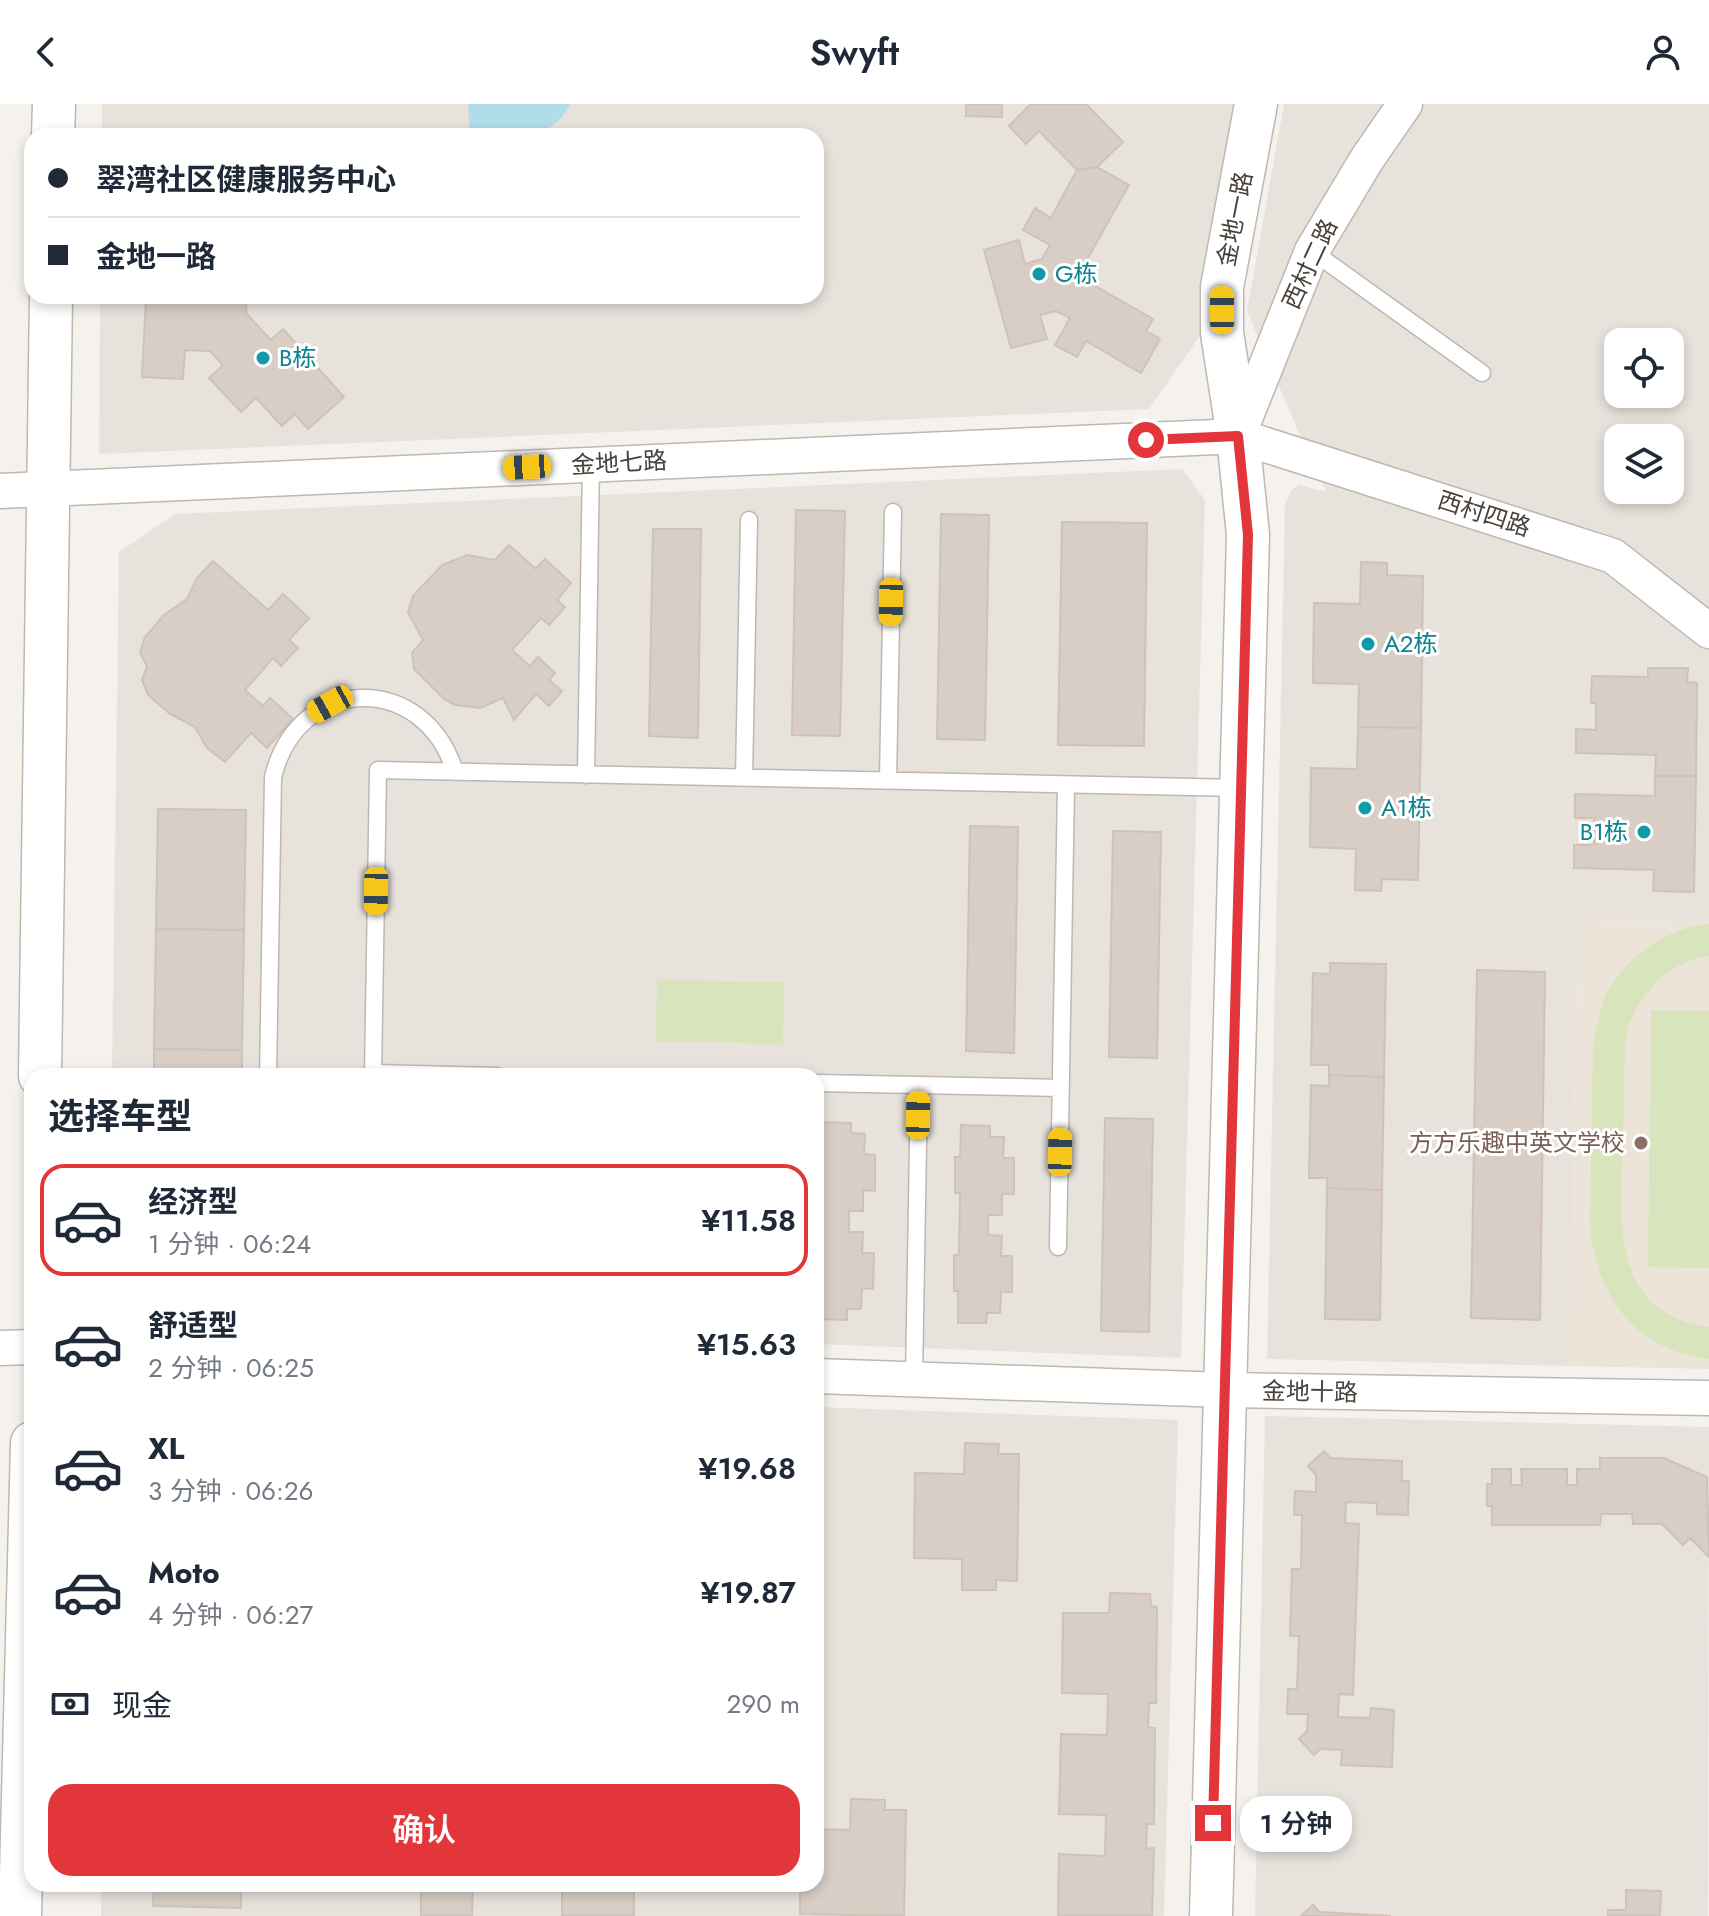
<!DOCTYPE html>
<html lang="zh">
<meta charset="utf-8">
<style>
:root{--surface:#fff;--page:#f6f6f7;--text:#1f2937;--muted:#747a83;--line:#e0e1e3;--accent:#e3363a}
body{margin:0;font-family:Jost,"Noto Sans SC",sans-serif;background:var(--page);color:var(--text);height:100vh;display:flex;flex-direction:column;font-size:30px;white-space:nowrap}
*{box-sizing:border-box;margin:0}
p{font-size:26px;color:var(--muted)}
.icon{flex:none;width:44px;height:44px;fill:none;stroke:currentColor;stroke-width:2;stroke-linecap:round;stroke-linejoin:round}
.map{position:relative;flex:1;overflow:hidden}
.details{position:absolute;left:24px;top:964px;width:800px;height:824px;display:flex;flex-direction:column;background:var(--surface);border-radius:24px;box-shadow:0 4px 12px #0003}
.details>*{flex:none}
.banner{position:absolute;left:24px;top:24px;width:800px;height:176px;border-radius:24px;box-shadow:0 4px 12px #0003;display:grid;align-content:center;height:176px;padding:0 24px;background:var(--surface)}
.buttons{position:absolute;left:1604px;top:224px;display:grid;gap:16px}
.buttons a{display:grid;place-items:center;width:80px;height:80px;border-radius:16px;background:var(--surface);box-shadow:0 4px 12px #0003;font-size:40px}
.end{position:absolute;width:36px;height:36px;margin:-18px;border:10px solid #e3363a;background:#fff;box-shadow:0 0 0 4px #fff}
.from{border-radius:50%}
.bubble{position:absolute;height:56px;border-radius:24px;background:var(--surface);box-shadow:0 4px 12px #0003;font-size:26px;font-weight:600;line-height:56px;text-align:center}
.car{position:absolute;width:24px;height:48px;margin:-24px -12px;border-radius:10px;box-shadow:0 0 6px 2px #0007;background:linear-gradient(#f5c518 24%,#345 0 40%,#f5c518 0 76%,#345 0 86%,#f5c518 0)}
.banner b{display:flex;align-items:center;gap:28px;height:76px;font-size:30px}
.banner b+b{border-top:2px solid var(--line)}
.banner i{width:20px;height:20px;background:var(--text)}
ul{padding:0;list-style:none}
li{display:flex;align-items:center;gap:24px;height:112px;margin:0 16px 12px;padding:0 8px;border:4px solid transparent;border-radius:24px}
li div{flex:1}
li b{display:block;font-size:30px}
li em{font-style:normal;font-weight:600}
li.selected{border-color:var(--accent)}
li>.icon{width:72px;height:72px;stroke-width:1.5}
h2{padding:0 24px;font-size:36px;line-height:96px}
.pay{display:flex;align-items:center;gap:20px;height:88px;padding:0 24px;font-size:30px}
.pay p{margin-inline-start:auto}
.action{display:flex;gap:16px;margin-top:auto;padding:16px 24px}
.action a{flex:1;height:92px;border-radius:24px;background:var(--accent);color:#fff;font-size:32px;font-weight:600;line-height:92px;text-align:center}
header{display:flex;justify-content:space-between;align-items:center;height:104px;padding:0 24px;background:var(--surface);font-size:36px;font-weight:600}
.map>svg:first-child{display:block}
</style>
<header><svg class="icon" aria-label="back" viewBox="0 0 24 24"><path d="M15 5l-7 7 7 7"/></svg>Swyft<svg class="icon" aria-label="person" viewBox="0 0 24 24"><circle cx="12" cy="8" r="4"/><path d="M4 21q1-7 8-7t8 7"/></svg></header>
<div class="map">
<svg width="1709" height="1812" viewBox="0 0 1709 1812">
<rect width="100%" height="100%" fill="#f5f1ed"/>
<path fill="#e8e2dc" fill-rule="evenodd" d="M102,0H1235L1199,233L1149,305L99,350L100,192H816V32H102Z
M1284,0H1709V817L1578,816L1569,1262L1267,1255L1285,401L1291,386L1300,381L1327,388L1310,355L1247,207ZM1618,238H1670V290H1618ZM1618,334H1670V386H1618Z
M1182,365L1205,396L1181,1254L816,1240V972H112L119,448L175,410Z
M816,1303L1178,1316L1164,1812H101V1780H816Z
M1265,1312L1709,1323L1708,1812H1255Z"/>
<path fill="#ece3d9" d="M1578,816L1709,817V1265L1569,1262Z"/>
<path fill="#d8e4bb" d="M1709,820V852C1667,858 1642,888 1627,925C1623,964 1624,1003 1623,1042C1621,1117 1609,1209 1709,1223V1255C1635,1246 1597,1193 1590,1122L1593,945C1596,926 1599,906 1607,889C1627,852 1667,824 1709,820Z
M657,876L784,878L783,940L656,937Z
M1651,906L1709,907V1164L1648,1163Z"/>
<path fill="#b1dcea" d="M470,0H570C550,41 509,32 470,32L468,1Z"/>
<path fill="#d8cec6" stroke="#cfc2b7" stroke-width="2" d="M966,0H1002V13L966,12Z
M1031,0H1086L1123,38L1097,63L1077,66L1039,27L1026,40L1009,22Z
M1097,63L1129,81L1084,161L1090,179L1153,215L1146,227L1160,235L1141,269L1086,237L1077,253L1055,241L1070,214L1056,207L1040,211L1047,235L1011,244L984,146L1019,136L1025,160L1042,155L1050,141L1023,126L1035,104L1051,114L1077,66Z
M146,192H247L246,209L271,236L283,225L344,293L308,325L295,310L282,322L256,294L241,308L209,274L223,261L210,247L185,246L183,275L142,273Z
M796,406L845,407L840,632L792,631Z
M941,410L989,411L985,636L937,635Z
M1062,418L1147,419L1144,642L1058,641Z
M653,425H701L698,634L649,632Z
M509,441L536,465L545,455L571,479L557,496L565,503L549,521L541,514L512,546L530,562L538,553L555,569L549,576L562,587L549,602L536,590L514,616L503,594L480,604L455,601L444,595L414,565L412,549L423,536L408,508L413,492L442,461L468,451L495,456Z
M213,457L268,506L283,490L309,514L289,536L298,544L281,562L273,554L245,586L263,602L270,594L293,615L267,644L251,629L225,658L207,644L195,623L170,610L148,591L142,576L147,562L140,549L145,533L164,511L187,495L197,474Z
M1361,458L1387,459V471L1423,472L1421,624L1358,623L1359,580L1313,579L1314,499L1360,500Z
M1648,564H1688L1687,578L1697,579L1696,672H1655L1656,651L1576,649V625L1596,626V599H1591L1592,572L1648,573Z
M1358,623L1421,624L1418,776L1382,775L1381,787L1355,786L1356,745L1310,743L1311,664L1357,665Z
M1655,672H1696L1694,788L1653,787L1654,766L1574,764V741H1594V714H1575V690L1655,692Z
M158,705L246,706L244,826L156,825Z
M970,722L1018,723L1014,949L966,947Z
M1113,727L1161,728L1157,954L1109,953Z
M156,825L244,826L242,946L154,945Z
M1330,859L1386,860L1384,973L1329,971V961H1311L1313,869L1330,870Z
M1477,866L1545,868L1540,1216L1471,1214Z
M154,945L242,946V972H154Z
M1329,971L1384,973L1382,1086L1327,1084V1074H1309L1311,981L1329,982Z
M1105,1014L1153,1015L1149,1228L1101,1227Z
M822,1018L851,1019V1029L865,1030L864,1050L875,1051V1087L863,1086V1107H849V1128H863L862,1149H874L873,1185L862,1184L861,1205H847V1216L819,1215L816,1148H820L821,1085H816V1049H821Z
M961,1021L990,1022V1033H1004L1003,1054H1014V1090H1002V1111H988V1131L1002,1132L1001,1152H1012V1188H1001L1000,1209H987L986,1219H958V1187H954V1151H959L960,1089H955V1053H960Z
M1327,1084L1382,1086L1380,1216L1325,1215Z
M965,1339L999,1340L998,1350H1019L1017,1477L996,1476V1486H962V1455L914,1454L915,1369L964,1370Z
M1324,1347L1330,1354L1402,1357V1377H1409L1408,1411L1377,1410V1399L1346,1398L1345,1419L1359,1420L1353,1591L1339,1590L1338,1613L1370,1614L1371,1604L1394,1606L1392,1663L1341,1661L1342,1646L1320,1645L1314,1651L1299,1635L1307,1627L1308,1610H1287L1288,1585H1297L1299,1532H1290L1292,1465H1301L1302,1411H1294L1295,1387L1316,1388V1371L1308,1362Z
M1600,1354H1664L1707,1373L1709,1453L1690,1434L1683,1441L1662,1420H1633L1632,1410H1601L1600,1421H1492V1402H1487V1380H1492V1365H1511V1381H1522L1521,1365H1567V1381H1577V1365H1600Z
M1110,1489L1150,1490L1151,1502L1157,1503L1156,1599H1149L1148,1623L1155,1624L1154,1720H1147L1146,1745L1154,1744L1152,1812H1058L1059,1750L1105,1752L1106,1711L1059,1710L1061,1630L1107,1631L1108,1590L1062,1589L1063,1509H1109Z
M851,1695L885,1696V1706H906L904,1812L800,1810V1780H816V1725L850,1726Z
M154,1780H241V1804L153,1802Z
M421,1780H473L472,1812H421Z
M562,1780H634V1812H562Z
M1626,1786L1661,1787L1660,1812H1608V1806H1626Z
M1313,1801L1319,1808L1391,1812H1301Z"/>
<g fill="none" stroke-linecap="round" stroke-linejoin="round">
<defs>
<path id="service" d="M1312,147L1482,269
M586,671L591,360
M744,674L749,416
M888,677L893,408
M373,969L497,972
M268,972L273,673C298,570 424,567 455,668
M373,972L378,666L1240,684
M816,979L1061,984
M1058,1143L1066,681
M914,1275L919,981"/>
<path id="minor" d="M1238,332L1312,147L1367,55L1405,0
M0,387L1238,332L1613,452L1709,527
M0,1244L32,1243
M816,1272L1225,1286L1709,1294"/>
<path id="tertiary" d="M53,32L54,0
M40,972L51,192
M20,1812L32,1339
M1211,1812L1248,431L1238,332L1222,229V183L1256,0"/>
</defs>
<use href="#service" stroke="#bfb7b0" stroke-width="19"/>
<use href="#minor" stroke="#bfb7b0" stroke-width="37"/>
<use href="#tertiary" stroke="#bfb7b0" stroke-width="45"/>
<use href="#service" stroke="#fff" stroke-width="16"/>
<use href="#minor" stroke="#fff" stroke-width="34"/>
<use href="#tertiary" stroke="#fff" stroke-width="42"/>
</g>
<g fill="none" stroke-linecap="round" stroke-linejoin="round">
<path stroke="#e3363a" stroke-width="10" d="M1146,336L1238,332L1248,431L1213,1719"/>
</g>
<g fill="#0f9aa8" stroke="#fff" stroke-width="3">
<circle cx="1039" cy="170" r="8"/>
<circle cx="263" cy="254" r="8"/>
<circle cx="1368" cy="540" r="8"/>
<circle cx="1365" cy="704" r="8"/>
<circle cx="1644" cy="728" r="8"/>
</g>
<circle fill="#8d6e63" stroke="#fff" stroke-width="3" cx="1641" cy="1039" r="8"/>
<g text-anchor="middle" stroke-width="6" stroke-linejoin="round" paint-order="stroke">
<g font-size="24" fill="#49413b" stroke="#fff">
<text transform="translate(1235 115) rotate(-79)" y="8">金地一路</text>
<text transform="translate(1310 160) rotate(-65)" y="8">西村二路</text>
<text transform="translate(619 359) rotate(-3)" y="8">金地七路</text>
<text transform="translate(1484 410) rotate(18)" y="8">西村四路</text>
<text transform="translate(1310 1288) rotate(1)" y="8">金地十路</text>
</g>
<g font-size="24" fill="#0d838f" stroke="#fff" text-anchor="start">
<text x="1055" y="178">G栋</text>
<text x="279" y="262">B栋</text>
<text x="1384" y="548">A2栋</text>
<text x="1381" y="712">A1栋</text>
<text x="1628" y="736" text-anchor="end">B1栋</text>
</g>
<g font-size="24" fill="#785e54" stroke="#fff" text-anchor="end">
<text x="1625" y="1047">方方乐趣中英文学校</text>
</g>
</g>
</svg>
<div class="buttons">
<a><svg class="icon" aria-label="locate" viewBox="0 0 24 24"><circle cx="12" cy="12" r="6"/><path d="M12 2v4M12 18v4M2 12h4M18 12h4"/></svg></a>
<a><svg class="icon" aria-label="layers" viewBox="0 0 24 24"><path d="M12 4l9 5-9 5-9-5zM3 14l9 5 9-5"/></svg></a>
</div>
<i class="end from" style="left:1146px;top:336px"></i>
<i class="end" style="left:1213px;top:1719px"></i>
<div class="bubble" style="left:1240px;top:1692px;width:112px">1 分钟</div>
<i class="car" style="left:1222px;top:206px;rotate:0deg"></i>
<i class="car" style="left:527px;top:363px;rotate:267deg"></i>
<i class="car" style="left:891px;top:498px;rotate:181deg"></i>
<i class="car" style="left:330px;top:600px;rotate:241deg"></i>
<i class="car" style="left:376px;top:787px;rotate:181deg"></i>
<i class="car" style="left:918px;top:1011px;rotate:1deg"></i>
<i class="car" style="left:1060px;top:1048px;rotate:1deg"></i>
<div class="banner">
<b><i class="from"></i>翠湾社区健康服务中心</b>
<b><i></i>金地一路</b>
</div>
<section class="details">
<h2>选择车型</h2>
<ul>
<li class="selected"><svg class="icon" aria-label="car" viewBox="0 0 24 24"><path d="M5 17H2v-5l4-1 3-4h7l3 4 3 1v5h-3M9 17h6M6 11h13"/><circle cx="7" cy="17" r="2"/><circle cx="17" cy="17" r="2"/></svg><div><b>经济型</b><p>1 分钟 · 06:24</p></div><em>¥11.58</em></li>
<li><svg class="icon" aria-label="car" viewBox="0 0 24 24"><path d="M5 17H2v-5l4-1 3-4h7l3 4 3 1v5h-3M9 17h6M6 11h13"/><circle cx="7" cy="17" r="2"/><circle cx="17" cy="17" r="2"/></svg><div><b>舒适型</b><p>2 分钟 · 06:25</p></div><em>¥15.63</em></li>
<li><svg class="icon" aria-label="car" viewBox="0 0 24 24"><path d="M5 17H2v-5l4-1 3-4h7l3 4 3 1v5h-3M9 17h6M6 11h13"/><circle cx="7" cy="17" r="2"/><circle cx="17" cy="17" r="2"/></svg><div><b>XL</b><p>3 分钟 · 06:26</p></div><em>¥19.68</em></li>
<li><svg class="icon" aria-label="car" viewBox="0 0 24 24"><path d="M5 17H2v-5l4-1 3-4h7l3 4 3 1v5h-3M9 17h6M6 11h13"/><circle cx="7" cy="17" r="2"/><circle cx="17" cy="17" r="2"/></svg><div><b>Moto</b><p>4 分钟 · 06:27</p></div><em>¥19.87</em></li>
</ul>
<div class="pay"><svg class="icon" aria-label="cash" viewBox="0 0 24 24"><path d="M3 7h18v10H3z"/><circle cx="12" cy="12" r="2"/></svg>现金<p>290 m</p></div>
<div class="action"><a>确认</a></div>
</section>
</div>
